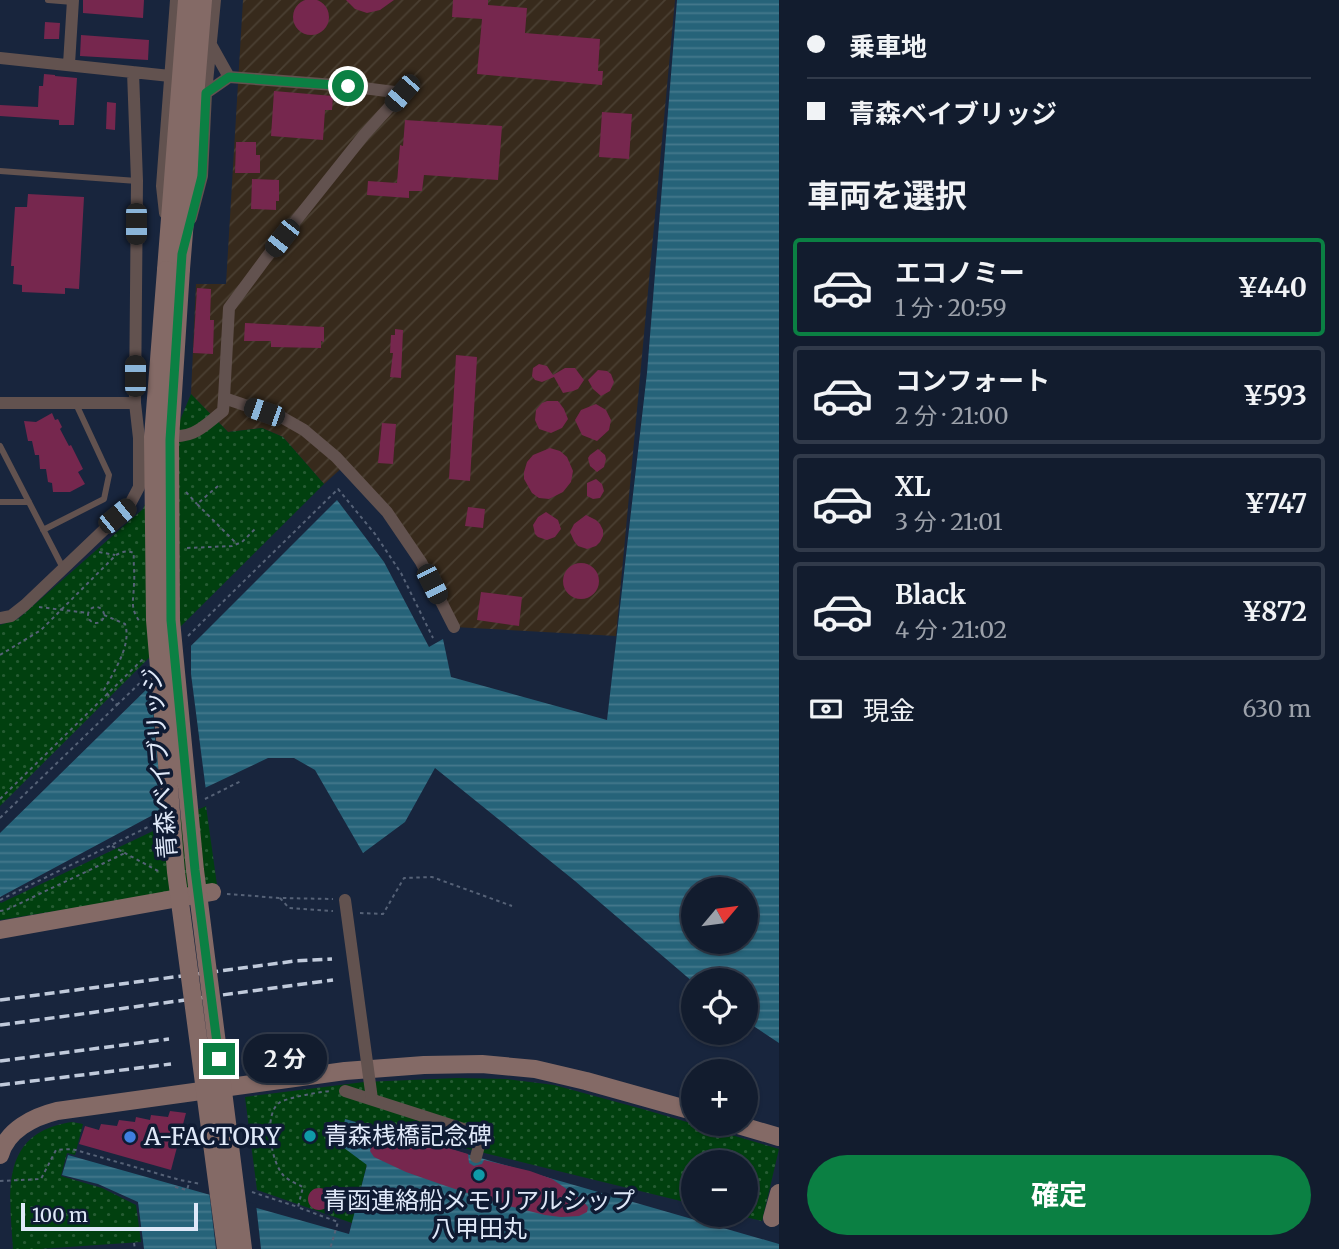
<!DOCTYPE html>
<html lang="ja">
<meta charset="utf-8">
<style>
:root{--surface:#121c2e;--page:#1b2536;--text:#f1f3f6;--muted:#9ca1aa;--line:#313a4a;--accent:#0b8043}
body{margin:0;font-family:Merriweather,"Noto Sans JP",serif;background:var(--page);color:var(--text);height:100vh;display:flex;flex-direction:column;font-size:26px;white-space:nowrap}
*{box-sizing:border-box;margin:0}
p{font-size:23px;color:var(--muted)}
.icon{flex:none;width:38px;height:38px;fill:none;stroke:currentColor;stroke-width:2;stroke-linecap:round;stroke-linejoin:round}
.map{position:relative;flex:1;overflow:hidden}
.sheet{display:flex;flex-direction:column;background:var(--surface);width:560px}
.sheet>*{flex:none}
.banner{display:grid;align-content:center;height:154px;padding:0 28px;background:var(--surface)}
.needle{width:46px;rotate:61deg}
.tools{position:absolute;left:681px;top:877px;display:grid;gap:14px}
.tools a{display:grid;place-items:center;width:77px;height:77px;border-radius:50%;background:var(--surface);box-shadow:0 2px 5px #0004,0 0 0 2px var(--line);font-size:35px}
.scale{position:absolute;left:21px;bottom:18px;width:177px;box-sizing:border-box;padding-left:7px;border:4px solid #dfe8f8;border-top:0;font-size:19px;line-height:24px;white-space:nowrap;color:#dfe8f8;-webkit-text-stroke:5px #0f1b33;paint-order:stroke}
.end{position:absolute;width:32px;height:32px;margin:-16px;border:9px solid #0b8043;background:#fff;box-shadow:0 0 0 4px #fff}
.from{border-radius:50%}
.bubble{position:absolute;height:49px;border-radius:24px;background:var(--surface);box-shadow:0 2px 5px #0004,0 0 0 2px var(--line);font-size:23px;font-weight:700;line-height:49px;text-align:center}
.car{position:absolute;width:21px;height:42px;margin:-21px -10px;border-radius:9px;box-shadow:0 0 5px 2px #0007;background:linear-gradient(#222 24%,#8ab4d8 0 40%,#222 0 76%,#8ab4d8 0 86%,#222 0)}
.banner b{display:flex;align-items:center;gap:24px;height:66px;font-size:26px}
.banner b+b{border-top:2px solid var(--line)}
.banner i{width:18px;height:18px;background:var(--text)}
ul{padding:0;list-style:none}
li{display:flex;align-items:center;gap:21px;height:98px;margin:0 14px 10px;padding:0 14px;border:4px solid var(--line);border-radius:7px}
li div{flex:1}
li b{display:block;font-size:26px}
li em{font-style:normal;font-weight:700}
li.current{border-color:var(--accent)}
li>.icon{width:63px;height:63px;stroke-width:1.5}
h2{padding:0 28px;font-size:32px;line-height:84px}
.pay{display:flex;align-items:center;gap:18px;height:77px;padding:0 28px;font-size:26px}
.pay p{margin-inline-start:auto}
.button{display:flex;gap:14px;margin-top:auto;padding:14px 28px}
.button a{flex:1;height:80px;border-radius:42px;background:var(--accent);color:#fff;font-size:28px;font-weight:700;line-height:80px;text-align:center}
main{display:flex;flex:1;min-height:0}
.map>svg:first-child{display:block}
</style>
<main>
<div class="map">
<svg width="779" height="1249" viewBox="0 0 779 1249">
<defs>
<pattern id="industrial-furrows" width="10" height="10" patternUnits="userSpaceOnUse" patternTransform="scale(1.75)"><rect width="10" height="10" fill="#372a1c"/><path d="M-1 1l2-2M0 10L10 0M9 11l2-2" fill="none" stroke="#4a3f32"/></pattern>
<pattern id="park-dots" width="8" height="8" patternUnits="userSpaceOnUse" patternTransform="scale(1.75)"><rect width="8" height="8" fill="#01400f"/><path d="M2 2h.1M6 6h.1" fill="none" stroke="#265c33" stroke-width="1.8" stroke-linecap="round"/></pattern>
<pattern id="water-rules" width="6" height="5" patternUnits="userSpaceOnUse" patternTransform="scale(1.75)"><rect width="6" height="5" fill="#266379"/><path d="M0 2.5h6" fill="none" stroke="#45798d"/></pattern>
</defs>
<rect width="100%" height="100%" fill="#18253d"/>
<path fill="url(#industrial-furrows)" d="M243,0H675L616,636L454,627L421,562L344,466L324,484L283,437L262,428L228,432L191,394L196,284H226Z"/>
<path fill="url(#park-dots)" d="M191,394L228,432L262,428L283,437L324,484L0,806V625L18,619L143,509Z
M206,806L217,885L0,920V902L1,903Z
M457,1078L506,1079L554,1085L646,1110L779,1149L762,1221L737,1215L746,1214V1162H693V1204L345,1119L367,1164L352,1223L257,1190L245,1097L364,1082Z
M72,1122L83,1124L75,1155L67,1153L61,1176L102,1188L136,1205L141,1242L39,1249H13C9,1189 0,1133 72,1122Z"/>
<path fill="url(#water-rules)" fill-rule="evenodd" d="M677,0H779V1043L746,1021V980H693V982L575,881L435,768L405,822L363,853L315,770L294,758H268L192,794L0,897V833L202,635L337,500L384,562L429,647L443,639L451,677L607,720L647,373ZM693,889H746V942H693Z
M345,1119L779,1244V1249H144L138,1202L98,1184L62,1175L68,1155L349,1234L367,1165L340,1145Z"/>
<path fill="#18253d" d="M191,642V674L206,791L164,813L155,738L151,680Z
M209,1191L256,1204L261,1249H216Z"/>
<path fill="#76274e" d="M293 17a18 18 0 1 1 36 0a18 18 0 1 1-36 0Z
M83,0H144L143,18L83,13Z
M346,0H394L380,10L367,13L355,9Z
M453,0H488V5L527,8L525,33L600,39L598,71H603L602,85L477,74L482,19L452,17Z
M45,22L60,23L59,39H44Z
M81,35L149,40L148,60L80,56Z
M44,74L55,75V76L77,78L74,125H59V120L0,116V105L38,107L39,86H43Z
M274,91L333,96L332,110H325L323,140L271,136Z
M107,102L116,103L115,130L106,129Z
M602,112L632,114L629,159L599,157Z
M405,120L502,126L498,180L424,175L422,191H409V198L367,195L368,181L397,183L400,145L403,146Z
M236,142H256V155H260V173H235Z
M252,179L279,180V201H276V210L251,209Z
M28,194L84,197L79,289L65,288V294L22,292V285L13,284L14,266H11L15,207H27Z
M197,288L211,289L210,320H214L213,354L193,353Z
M245,323L324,327V342L321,341V348L271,347V341H244Z
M395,329L403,330L401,378L390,377L393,353H390L391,335H395Z
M456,355L477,357L470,481L449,479Z
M539,364L547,366L553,375L565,368H575L584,380L578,389L573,391L563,393L554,377L542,382L535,380L532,376L533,368Z
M598,370L607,371L611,374L614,382L610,391L601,396L593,389L588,380Z
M547,401H558L564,409L568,419L562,428L551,433L539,429L535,420L536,410L542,403Z
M596,404L606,410L611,420L609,430L597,441L582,435L575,420L581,410Z
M52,413L55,420L58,419L62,427L60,429L69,446L71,445L83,469L78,472L85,484L70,492H53L52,483L48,482L46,469H40L39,455H35L32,441H28L24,421L36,422Z
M382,423L396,424L393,464L378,463Z
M550,448L560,451L567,457L573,471L571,482L563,492L549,499L539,498L532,493L524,479V472L527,462L533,455Z
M598,449L605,455L606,459L604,467L597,472L590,466L588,458L590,455Z
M596,479L602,484L604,491L600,498L593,499L587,496V483Z
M468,507L485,509L483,528L465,526Z
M546,512L558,520L561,529L555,537L547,540L538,537L535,534L533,525L538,517Z
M586,515L596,520L600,524L603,530V536L600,542L596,546L587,549L578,546L574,541L570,532L574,524Z
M563 581a18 18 0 1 1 36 0a18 18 0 1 1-36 0Z
M481,592L522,597L519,626L477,620Z
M170,1111L186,1113L171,1170L79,1144L85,1126L99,1130L101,1124L117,1126L119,1120L135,1122L136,1117L150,1120L151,1115L168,1117Z
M377,1134L425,1141L468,1154L469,1163L474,1166L482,1164L484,1160L530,1171L552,1179L581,1199L588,1207L587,1212L579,1216L561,1217L545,1215L501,1204L446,1186L406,1172L374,1157L370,1151Z
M308 1199a11 11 0 1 1 22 0a11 11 0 1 1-22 0Z"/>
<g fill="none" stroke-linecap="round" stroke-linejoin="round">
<path stroke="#566277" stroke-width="2" stroke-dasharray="3.5 3.5" stroke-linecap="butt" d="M218,486L197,504L236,543
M186,492L197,504
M187,548L232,546L242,542L257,527
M99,552L115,555
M39,607L88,613
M88 615a8 8 0 1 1 16 0a8 8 0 1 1-16 0Z
M188,636L338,489L375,534L401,573L433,638
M0,655L41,630L116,555C122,552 127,550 134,553C133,563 135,573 134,583C134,600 129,607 140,622
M117,705L144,679
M0,799L144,658
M205,799L241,781
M0,818L117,705L104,690C114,671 132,645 125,624L104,615
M112,846L158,871
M227,894L280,898L333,899
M280,898L289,908L333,911
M0,900L156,823
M0,911L6,910L125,853
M360,913L383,914L404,878L432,877L512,906
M0,1181L41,1179L56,1150L72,1149L180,1180L201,1184
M175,1187L187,1190L189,1183
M252,1192L298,1207L303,1187C297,1184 288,1180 284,1176C271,1163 263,1115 279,1103C285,1098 323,1091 332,1091
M300,1208L338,1222L330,1249
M134,1243L135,1249"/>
<path stroke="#62524f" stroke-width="6" d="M48,0L73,2
M0,171L137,181
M0,446L63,568
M0,502H29
M43,530L104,499L109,475L76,404"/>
<path stroke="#62524f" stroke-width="12" d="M0,58L170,76
M69,64L73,0
M206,93L229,77L210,43
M165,213L162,186L176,0
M191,218L202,176L206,93L215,0
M224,398L229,308L266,258L364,135L402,93L348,86L229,77
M0,403H135
M164,437C196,437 199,430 223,411L224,398L283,418L304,430L336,457L387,512L421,562L454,627
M0,618L11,616L25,605L129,506L139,487V438L135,403L137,181L133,72
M345,1091L482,1135L476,1157"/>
<path stroke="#846a66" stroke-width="18" d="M181,269L203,0
M166,270L187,0
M0,930L212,892
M735,1124L779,1137
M0,1155C7,1130 33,1117 57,1111L345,1071L424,1065L482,1064L535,1069L586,1081L693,1111
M772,1218L779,1193"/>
<path stroke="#c0cadb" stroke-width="3.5" stroke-dasharray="10 5" stroke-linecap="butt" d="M0,1000L295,961L332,959
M0,1025L333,980
M0,1061L169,1039
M0,1085L171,1064"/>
<path stroke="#62524f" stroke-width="12" d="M345,900L372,1099"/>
<path stroke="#846a66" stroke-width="18" d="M181,269L170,440L171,620L195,870L243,1249
M166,270L153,437L155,620L176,872L226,1249"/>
</g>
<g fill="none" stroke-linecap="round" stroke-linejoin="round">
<path stroke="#0b8043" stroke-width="9" d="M219,1059L195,870L171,620L170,440L181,269L182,254L202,176L206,93L229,77L348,86"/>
</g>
<g fill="#0f9aa8" stroke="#0f1b33" stroke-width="2.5">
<circle cx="310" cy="1136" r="7"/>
<circle cx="479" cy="1175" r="7"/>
</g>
<circle fill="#3f7fe0" stroke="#0f1b33" stroke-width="2.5" cx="130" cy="1137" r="7"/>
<g text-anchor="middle" stroke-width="7" stroke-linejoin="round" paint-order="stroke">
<g font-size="24" fill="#dfe8f8" stroke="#0f1b33">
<text transform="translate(160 763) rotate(-95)" y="8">青森ベイブリッジ</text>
</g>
<g font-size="24" fill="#dfe8f8" stroke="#0f1b33" text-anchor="start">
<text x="324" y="1144">青森桟橋記念碑</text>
<text x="144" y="1145">A-FACTORY</text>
<text x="479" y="1209" text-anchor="middle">青函連絡船メモリアルシップ<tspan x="479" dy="28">八甲田丸</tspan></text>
</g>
</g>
</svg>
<div class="tools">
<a><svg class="needle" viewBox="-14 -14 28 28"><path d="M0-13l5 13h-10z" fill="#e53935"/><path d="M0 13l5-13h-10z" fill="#9ca1aa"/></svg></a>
<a><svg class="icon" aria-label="locate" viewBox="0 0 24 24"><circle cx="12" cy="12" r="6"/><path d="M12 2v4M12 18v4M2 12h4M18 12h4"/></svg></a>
<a>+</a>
<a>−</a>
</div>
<div class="scale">100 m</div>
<i class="end from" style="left:348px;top:86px"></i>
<i class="end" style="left:219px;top:1059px"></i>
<div class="bubble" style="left:243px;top:1034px;width:84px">2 分</div>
<i class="car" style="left:402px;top:93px;rotate:221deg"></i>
<i class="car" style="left:136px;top:224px;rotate:180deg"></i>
<i class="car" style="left:282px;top:238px;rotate:218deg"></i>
<i class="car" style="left:135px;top:376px;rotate:0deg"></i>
<i class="car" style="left:264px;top:412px;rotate:289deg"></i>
<i class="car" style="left:117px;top:516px;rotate:51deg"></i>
<i class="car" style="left:432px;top:584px;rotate:153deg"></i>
</div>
<section class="sheet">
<div class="banner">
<b><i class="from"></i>乗車地</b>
<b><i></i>青森ベイブリッジ</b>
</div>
<h2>車両を選択</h2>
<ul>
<li class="current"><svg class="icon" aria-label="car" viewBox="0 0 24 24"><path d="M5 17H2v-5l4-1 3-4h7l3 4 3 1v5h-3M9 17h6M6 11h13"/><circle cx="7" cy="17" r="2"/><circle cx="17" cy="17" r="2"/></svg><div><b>エコノミー</b><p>1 分 · 20:59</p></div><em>¥440</em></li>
<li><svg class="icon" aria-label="car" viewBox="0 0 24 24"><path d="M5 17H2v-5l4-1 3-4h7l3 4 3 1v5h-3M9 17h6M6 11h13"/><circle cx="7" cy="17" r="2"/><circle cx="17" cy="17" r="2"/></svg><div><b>コンフォート</b><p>2 分 · 21:00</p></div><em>¥593</em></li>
<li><svg class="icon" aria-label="car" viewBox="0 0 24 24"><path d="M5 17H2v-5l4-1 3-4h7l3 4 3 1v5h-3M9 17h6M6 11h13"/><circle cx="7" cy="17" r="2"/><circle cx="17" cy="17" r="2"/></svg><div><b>XL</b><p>3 分 · 21:01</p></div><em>¥747</em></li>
<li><svg class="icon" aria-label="car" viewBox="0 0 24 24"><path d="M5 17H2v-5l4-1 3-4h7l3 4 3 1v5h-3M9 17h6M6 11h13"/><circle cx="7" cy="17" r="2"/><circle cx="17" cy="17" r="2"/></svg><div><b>Black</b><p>4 分 · 21:02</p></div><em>¥872</em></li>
</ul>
<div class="pay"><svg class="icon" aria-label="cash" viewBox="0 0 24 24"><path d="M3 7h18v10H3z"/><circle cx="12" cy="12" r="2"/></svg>現金<p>630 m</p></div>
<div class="button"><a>確定</a></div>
</section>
</main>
